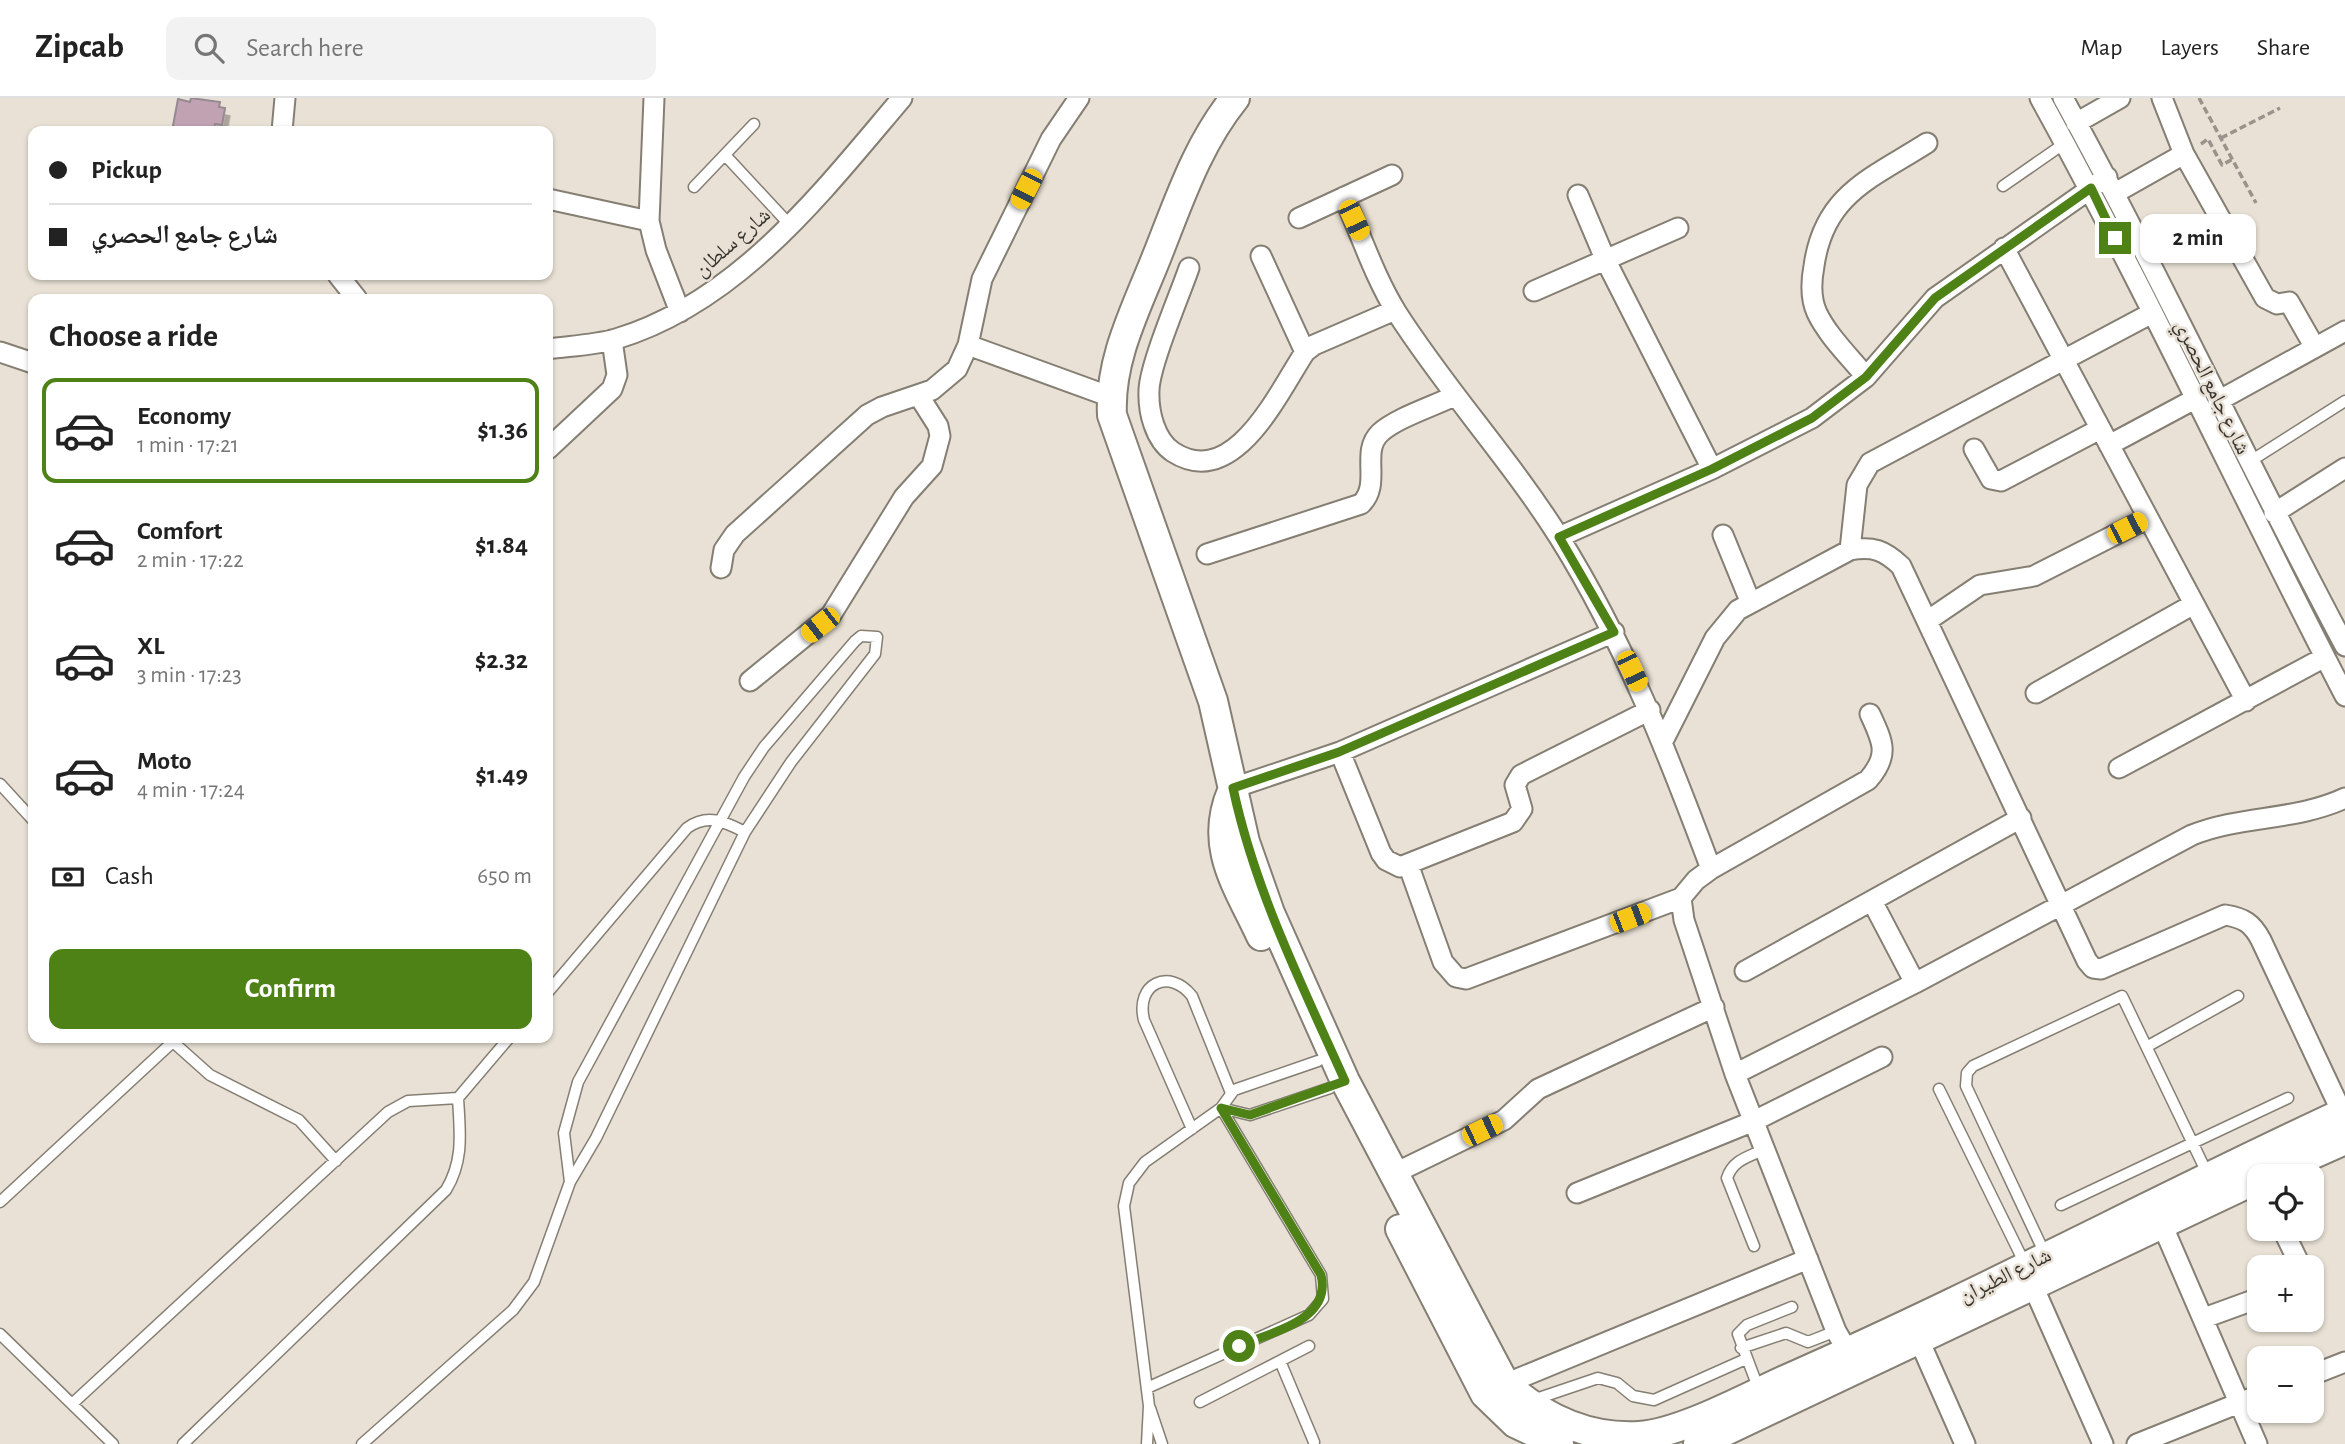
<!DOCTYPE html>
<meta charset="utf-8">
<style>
:root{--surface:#fff;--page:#f2f2f2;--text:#222;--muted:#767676;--line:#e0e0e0;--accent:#4e8217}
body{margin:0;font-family:"Alegreya Sans","Noto Naskh Arabic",sans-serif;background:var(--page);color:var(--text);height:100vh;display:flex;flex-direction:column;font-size:26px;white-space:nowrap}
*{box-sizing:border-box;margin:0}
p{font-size:23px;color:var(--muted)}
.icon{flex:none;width:38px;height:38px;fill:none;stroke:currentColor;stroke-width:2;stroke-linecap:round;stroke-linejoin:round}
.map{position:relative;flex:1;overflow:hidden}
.side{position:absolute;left:28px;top:196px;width:525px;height:749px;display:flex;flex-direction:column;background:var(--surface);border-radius:14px;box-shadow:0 2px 5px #0004}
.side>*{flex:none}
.banner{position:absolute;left:28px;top:28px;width:525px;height:154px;border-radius:14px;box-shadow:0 2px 5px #0004;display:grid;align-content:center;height:154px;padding:0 21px;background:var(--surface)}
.buttons{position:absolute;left:2247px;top:1066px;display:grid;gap:14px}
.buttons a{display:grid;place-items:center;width:77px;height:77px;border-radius:14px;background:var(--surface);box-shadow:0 2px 5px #0004;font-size:35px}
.end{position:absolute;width:32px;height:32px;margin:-16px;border:9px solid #4e8217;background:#fff;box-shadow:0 0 0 4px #fff}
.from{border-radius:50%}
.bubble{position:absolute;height:49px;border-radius:14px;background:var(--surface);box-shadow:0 2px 5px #0004;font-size:23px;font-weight:700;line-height:49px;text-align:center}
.car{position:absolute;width:21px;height:42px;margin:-21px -10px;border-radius:9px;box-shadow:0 0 5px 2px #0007;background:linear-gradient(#f5c518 24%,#345 0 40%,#f5c518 0 76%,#345 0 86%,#f5c518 0)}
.banner b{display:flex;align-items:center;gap:24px;height:66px;font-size:26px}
.banner b+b{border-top:2px solid var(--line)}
.banner i{width:18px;height:18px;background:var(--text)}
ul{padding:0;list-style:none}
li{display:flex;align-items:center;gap:21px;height:105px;margin:0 14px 10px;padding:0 7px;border:4px solid transparent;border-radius:14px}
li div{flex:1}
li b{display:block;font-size:26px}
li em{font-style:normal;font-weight:700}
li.current{border-color:var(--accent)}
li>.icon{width:63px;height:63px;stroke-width:1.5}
h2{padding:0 21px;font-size:32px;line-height:84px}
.pay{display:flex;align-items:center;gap:18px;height:77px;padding:0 21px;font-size:26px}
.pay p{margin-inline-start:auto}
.primary-button{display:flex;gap:14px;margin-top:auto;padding:14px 21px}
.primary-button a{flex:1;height:80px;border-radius:14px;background:var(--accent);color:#fff;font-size:28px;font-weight:700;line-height:80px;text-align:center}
header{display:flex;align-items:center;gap:42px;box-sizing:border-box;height:98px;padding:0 35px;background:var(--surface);border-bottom:2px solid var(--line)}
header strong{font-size:33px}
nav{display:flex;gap:38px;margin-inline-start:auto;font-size:24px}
.search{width:490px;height:63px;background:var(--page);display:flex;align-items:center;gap:18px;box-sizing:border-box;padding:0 24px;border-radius:14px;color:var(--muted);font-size:26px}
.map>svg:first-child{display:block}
</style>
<header>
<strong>Zipcab</strong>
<div class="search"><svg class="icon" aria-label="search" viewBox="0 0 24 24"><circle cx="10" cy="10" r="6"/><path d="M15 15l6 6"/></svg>Search here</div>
<nav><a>Map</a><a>Layers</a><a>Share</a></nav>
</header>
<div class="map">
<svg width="2345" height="1346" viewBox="0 0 2345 1346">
<defs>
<filter id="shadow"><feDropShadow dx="4.5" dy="8" stdDeviation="0" flood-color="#0004"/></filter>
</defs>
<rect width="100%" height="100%" fill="#e9e1d5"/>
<path fill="#c1a2b2" stroke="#968990" stroke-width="2" filter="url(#shadow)" d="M191,0L220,4L219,9L225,10L222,27L215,26L214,33H172L178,1L190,4Z"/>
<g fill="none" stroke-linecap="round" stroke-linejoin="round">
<defs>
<path id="lane" d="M725,57L789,126
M2003,88L2065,45
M694,89L754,26
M2249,364L2345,303
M0,686L33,722
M548,894L687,730C708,715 725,724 745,734
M173,944L210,977L299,1022L336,1063
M2148,948L2238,898
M1939,991L2025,1166
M1221,1010L1250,1017L1330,990
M1192,1031L1144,922C1135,886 1169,869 1192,898L1231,995
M0,1104L177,940
M2061,1107L2288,1000
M1754,1148L1727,1080C1733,1062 1748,1059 1763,1052
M2045,1156L1966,988L1967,975L1973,968L2122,898L2207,1075
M0,1236L113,1346
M1741,1250L1786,1235L1808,1244L1836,1233
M1280,1263L1314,1344
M1147,1290L1309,1217L1323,1201L1321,1177L1221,1010
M1759,1292L1738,1236L1747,1227L1792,1209
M1533,1302L1598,1280L1617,1285L1633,1298L1654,1302L1746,1261
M1200,1304L1309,1248
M72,1306L388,1014L408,1003L458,1000
M1150,1310L1162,1346
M183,1346L446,1092C464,1062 460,1035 458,1000L509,940
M362,1346L513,1212L534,1184L570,1084L596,1040L745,734L791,664L875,556L877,539L861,538L855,543L764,649L744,679L578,984L564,1035L570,1084
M1147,1346L1149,1308L1124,1108L1129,1085L1145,1064L1221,1010L1234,992L1318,963"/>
<path id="street" d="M654,0L649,123L656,152L680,214
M2040,0C2148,196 2242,399 2345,598
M2063,0C2162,180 2248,367 2345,548
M2162,0L2184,56L2265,200L2277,206L2289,204L2314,248
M2076,25L2120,0
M282,33L285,0
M2115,95L2184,56
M1578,97L1606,163L1712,371
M1344,99C1361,137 1375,180 1397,215C1447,293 1509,360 1559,439C1624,543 1668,656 1711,771
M548,101L649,123
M1299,120L1392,77
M2004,150L2246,603
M1261,158L1305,254
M1189,170C1179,199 1150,266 1149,292C1148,314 1155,342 1173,354C1234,393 1278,295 1305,254L1314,247L1395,212
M338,177L357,201
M1534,193L1678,130
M968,247L1111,299
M548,251C570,248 595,247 616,241C739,204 823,93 902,0
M0,254L33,265
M1866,279C1850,259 1828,238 1817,215C1810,200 1811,184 1814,168C1824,96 1872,80 1927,45
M2218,303L2345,233
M2109,347L2193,302
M548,351L612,291L617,277L612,242
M1974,351L1991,381L2001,383L2100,331
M2274,415L2345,370
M1723,437L1750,503
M1559,439L1712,371L1812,320L1866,279L1935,200L2107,79
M1850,452L1857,387L1870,365L2152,215
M1207,456L1361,406C1382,386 1360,354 1380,335C1396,320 1434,308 1454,298
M721,470L724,452L735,436L867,317L882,309L932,292L957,271L968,247L982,181L1051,41L1079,0
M1927,523L1980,487L2034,478L2148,420
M750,583L831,517L904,399L932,368L940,338L938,328L919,298
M2036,595L2194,506
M1663,643L1715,540L1738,512L1850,452C1873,448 1884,452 1901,468L2087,863L2093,870L2101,871L2225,817C2244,820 2252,825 2261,842L2345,1021
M1340,654L1381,755L1386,762L1400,769L1513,724L1522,711L1515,687L1521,677L1650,612
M2119,670L2325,559
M1233,690L1340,654L1614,534
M1408,766L1443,864L1456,879L1466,881L1681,800
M1872,803L1915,885
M1745,873L2021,720
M1735,976L1915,885L2192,737C2242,717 2296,723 2345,700
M1393,1076L1504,1022L1538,991L1714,909
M1577,1095L1754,1023L1882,959
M2161,1124L2257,1346
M2282,1130L2301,1169
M2033,1188L2103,1346
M2204,1220L2259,1200
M1919,1242L1965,1346
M1848,1254L1836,1233L1735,976L1684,822L1681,800L1696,782L1711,771L1868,682C1890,657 1883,644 1870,616
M2312,1277L2345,1264
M1505,1286L1808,1161
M2137,1346L2259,1297"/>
<path id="secondary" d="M1235,0C1197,47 1179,103 1157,158C1137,209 1109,261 1112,317L1213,603L1245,744L1270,815L1345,983L1505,1286C1543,1320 1587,1341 1639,1338C1684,1335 1754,1295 1796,1277C1982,1195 2161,1099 2345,1014
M1232,693C1208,749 1238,788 1261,838
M2264,1078L2345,1042
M1400,1131L1485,1296L1515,1325L1559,1346
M1698,1346L2259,1080"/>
</defs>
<use href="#lane" stroke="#857e73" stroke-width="13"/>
<use href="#street" stroke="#857e73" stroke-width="23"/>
<use href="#secondary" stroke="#857e73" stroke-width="32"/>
<path stroke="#99938b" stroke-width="3.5" stroke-dasharray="7 3.5" stroke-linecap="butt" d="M2199,0L2256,105
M2221,40L2280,10
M2201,46L2208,41L2222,67L2233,61"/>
<use href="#lane" stroke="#fff" stroke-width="10"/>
<use href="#street" stroke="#fff" stroke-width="19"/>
<use href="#secondary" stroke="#fff" stroke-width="28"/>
</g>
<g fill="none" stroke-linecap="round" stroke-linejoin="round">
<path stroke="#4e8217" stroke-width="9" d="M1239,1248C1272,1234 1332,1222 1321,1177L1221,1010L1250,1017L1345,983C1302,887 1255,793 1233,690L1339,654L1614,534L1559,439L1712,371L1812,320L1866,279L1935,200L2091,90L2115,140"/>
</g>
<g text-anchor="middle" stroke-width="5" stroke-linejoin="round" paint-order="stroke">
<g font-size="21" fill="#37342f" stroke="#e9e1d5">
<text transform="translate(732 144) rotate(-41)" y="7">شارع سلطان</text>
<text transform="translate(2213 289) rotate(64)" y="7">شارع جامع الحصري</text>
<text transform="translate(2005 1177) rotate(-26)" y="7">شارع الطيران</text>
</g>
</g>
</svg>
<div class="buttons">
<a><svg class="icon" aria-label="locate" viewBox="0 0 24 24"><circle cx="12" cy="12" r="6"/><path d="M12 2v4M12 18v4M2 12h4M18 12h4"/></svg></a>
<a>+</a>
<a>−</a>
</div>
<i class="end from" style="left:1239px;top:1248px"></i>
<i class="end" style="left:2115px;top:140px"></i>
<div class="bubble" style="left:2140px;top:116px;width:116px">2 min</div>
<i class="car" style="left:1026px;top:91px;rotate:207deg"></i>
<i class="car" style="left:1354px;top:122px;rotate:155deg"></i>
<i class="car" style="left:2127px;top:430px;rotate:63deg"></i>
<i class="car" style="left:820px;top:527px;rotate:232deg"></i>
<i class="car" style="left:1632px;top:573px;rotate:155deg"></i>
<i class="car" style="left:1630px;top:820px;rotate:69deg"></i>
<i class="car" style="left:1482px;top:1032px;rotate:64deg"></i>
<div class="banner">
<b><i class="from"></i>Pickup</b>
<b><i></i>شارع جامع الحصري</b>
</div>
<section class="side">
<h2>Choose a ride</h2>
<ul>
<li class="current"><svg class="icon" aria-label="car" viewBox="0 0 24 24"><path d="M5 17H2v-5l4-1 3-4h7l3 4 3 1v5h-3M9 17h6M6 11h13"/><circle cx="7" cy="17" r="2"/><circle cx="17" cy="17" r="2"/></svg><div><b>Economy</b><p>1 min · 17:21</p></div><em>$1.36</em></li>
<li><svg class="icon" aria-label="car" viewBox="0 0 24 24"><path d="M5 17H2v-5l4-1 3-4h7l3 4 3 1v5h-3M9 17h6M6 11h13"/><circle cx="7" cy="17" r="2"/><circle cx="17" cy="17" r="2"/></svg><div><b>Comfort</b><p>2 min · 17:22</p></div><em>$1.84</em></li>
<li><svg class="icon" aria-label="car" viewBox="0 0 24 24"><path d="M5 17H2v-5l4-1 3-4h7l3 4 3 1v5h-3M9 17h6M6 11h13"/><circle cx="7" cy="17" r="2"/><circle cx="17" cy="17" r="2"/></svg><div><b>XL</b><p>3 min · 17:23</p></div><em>$2.32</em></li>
<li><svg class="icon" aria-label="car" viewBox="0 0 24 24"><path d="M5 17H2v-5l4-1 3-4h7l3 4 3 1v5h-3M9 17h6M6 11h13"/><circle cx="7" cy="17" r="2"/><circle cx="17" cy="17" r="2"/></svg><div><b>Moto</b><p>4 min · 17:24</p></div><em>$1.49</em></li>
</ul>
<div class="pay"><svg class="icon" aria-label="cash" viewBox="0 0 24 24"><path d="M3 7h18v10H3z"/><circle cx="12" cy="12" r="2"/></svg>Cash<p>650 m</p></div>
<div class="primary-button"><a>Confirm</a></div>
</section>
</div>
